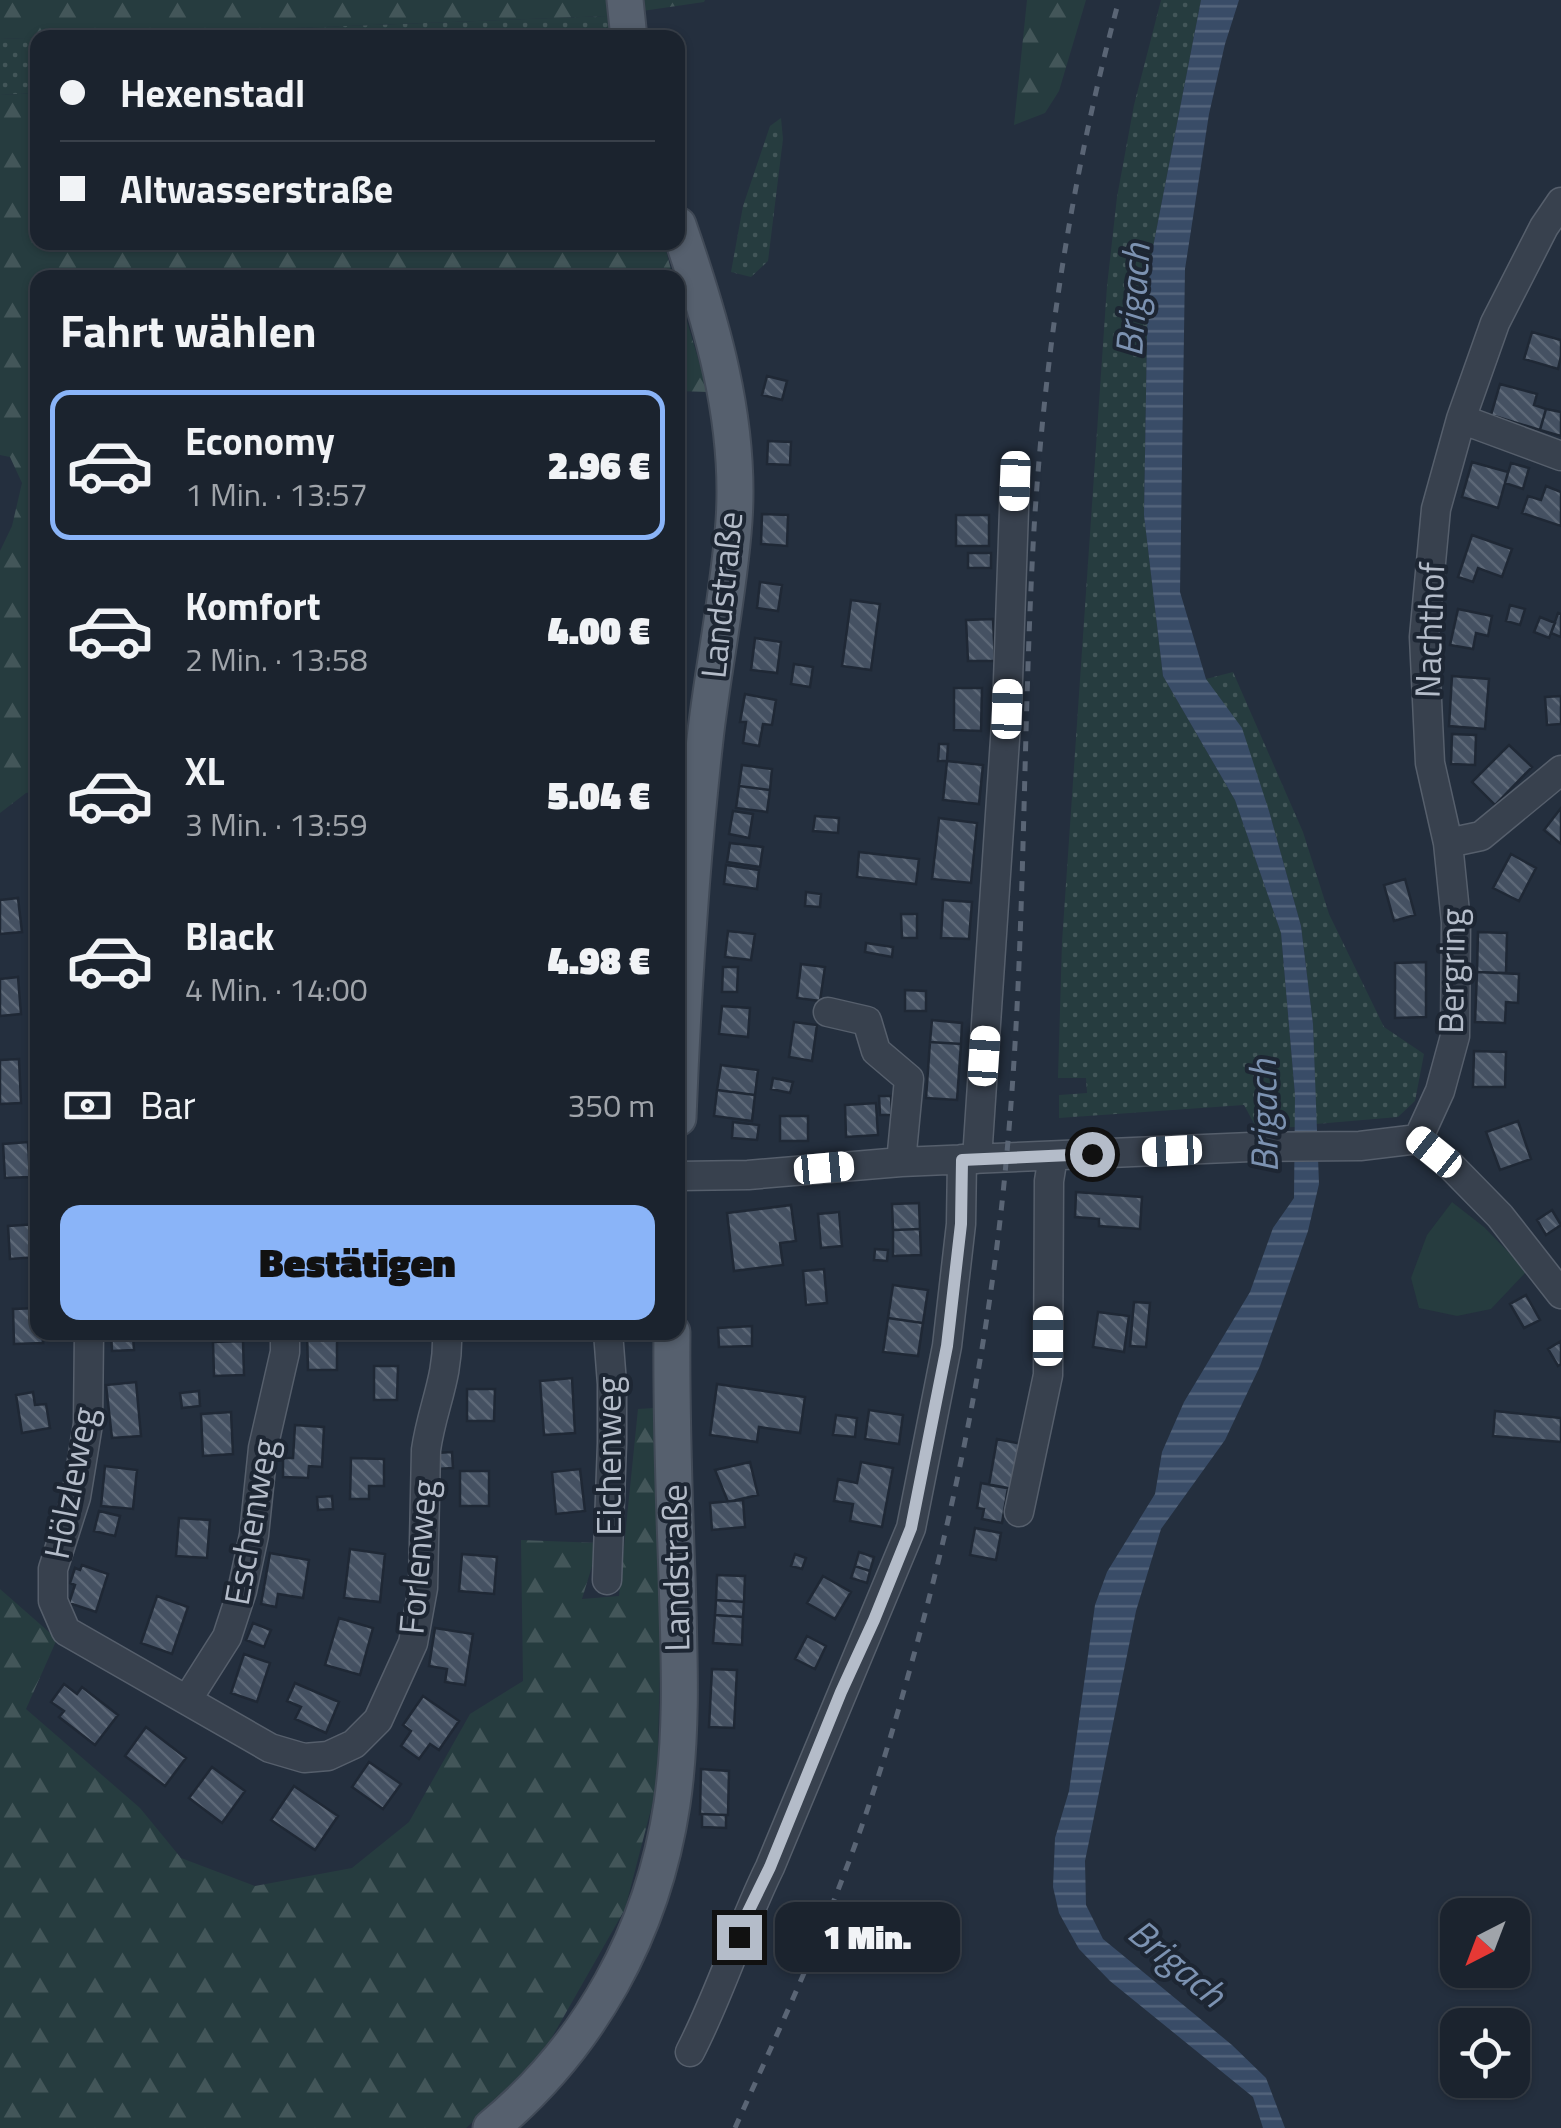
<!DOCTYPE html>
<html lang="de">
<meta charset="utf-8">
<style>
:root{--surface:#1b232e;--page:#242b36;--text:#f1f3f6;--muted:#a0a4aa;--line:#39404a;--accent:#8ab4f8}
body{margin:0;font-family:"Titillium Web",sans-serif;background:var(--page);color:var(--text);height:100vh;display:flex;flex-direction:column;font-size:38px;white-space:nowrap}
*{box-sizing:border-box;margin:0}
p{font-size:32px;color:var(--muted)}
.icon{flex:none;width:55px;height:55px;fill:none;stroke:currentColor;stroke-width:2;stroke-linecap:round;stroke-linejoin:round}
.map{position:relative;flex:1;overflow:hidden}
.side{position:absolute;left:30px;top:270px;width:655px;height:1070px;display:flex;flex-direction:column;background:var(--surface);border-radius:20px;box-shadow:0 2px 8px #0004,0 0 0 2px var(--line)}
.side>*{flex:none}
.banner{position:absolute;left:30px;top:30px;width:655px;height:220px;border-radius:20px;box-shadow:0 2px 8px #0004,0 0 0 2px var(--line);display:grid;align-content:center;height:220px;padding:0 30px;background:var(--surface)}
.needle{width:65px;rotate:222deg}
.controls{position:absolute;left:1440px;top:1898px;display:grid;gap:20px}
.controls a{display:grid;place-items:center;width:90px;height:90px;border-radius:20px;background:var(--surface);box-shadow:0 2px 8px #0004,0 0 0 2px var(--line);font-size:50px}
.end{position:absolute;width:45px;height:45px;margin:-22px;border:12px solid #b4bcc9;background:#111;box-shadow:0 0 0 5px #111}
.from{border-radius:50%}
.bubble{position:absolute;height:70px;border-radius:20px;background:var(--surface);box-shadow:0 2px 8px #0004,0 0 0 2px var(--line);font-size:32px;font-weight:800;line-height:70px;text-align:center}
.car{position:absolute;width:30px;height:60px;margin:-30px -15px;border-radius:12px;box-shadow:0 0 8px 2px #0007;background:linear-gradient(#fff 24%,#345 0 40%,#fff 0 76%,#345 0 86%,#fff 0)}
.banner b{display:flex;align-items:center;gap:35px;height:95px;font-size:38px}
.banner b+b{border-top:2px solid var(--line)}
.banner i{width:25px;height:25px;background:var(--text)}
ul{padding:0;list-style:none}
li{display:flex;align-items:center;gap:30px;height:150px;margin:0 20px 15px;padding:0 10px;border:5px solid transparent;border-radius:20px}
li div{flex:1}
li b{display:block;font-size:38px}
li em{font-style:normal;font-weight:800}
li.on{border-color:var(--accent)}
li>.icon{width:90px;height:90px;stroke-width:1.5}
h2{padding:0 30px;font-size:45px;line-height:120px}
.pay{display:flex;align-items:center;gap:25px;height:110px;padding:0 30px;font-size:38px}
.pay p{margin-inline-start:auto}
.button{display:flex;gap:20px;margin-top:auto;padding:20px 30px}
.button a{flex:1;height:115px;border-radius:20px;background:var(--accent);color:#111;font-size:40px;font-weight:800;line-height:115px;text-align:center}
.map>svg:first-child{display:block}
</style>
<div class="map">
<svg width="1561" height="2128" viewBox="0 0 1561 2128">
<defs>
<pattern id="grass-dots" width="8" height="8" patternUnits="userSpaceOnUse" patternTransform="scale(2.5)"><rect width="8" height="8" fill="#263c3f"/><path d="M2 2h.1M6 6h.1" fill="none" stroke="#435659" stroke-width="1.8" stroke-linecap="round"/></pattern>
<pattern id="forest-firs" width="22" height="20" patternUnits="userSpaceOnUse" patternTransform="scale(2.5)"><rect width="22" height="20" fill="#263c3f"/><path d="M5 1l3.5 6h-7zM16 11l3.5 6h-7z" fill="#435659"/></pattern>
<pattern id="water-rules" width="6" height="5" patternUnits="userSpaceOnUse" patternTransform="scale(2.5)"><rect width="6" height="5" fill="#394c67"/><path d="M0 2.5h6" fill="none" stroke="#53647b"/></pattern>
<pattern id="building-back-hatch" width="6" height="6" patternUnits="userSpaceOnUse" patternTransform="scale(2.5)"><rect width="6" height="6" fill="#455162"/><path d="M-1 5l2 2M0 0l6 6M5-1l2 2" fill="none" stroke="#5d6877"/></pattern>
</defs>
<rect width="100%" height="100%" fill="#242f3e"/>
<path fill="url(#grass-dots)" d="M1161,0H1201L1148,273L1144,515L1163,676L1235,800L1281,933L1295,1095V1127L1257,1129L1244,1105L1059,1118V1095L1087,1093L1086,1078H1058L1062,942L1107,286L1117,197L1134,105Z
M608,16L613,37L38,38L37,93L0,95V39Z
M781,118L783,139L768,261L751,277L731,272L743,206L770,126Z
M1233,672L1303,832L1329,914L1384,1027L1424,1054L1415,1101L1398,1117L1316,1124L1313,1024L1301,926L1269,811L1206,679Z"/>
<path fill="url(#forest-firs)" d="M0,0H705L704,2L608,16L0,39Z
M1027,0H1086L1059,91L1045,113L1014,125Z
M37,93L38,242L664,243L673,277L38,278L37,791L26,793L0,813V551L12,526L22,483L10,457L0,455V95Z
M678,291L708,392L678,391Z
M654,1408L662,1587L657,1786L625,1909L539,2060L466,2128H0V1589L57,1639L26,1709L140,1808L181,1858L255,1886L352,1868L409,1822L470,1714L523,1681L521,1540L599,1543L582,1599L619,1596L638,1409Z"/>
<path fill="#263c3f" d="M1452,1202L1484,1227L1527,1271L1491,1309L1457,1316L1419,1308L1411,1278L1427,1235Z"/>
<path fill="url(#water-rules)" d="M1201,0H1239L1225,44L1209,114L1185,269L1180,592L1206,679L1242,728L1269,811L1301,926L1313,1024L1319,1184L1308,1231L1260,1366L1225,1440L1161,1529L1136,1611L1085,1861L1086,1905L1103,1939L1232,2045L1266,2078L1285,2128H1263L1253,2097L1110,1981L1079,1949L1059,1913L1053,1887L1055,1838L1069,1791L1095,1605L1107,1572L1155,1494L1162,1452L1184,1402L1250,1292L1273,1228L1294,1198L1295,1095L1281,933L1235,800L1163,676L1144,515L1148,273Z"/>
<path fill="url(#building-back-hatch)" stroke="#1f2835" stroke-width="2.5" d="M1532,332L1561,340V356L1558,369L1524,359Z
M767,376L787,381L782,400L762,395Z
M1500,384L1537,394L1534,405L1546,409L1540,430L1491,415Z
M1546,409L1561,412V436L1540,430Z
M678,433L682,434L678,477Z
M768,441L791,442L790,465L767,464Z
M1472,462L1508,472L1498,508L1462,497Z
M1511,463L1529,468L1523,489L1505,483Z
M1546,486L1561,492V526L1522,513L1528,496L1541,500Z
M762,514L788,515L787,546L761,544Z
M956,515H989V546H956Z
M1472,535L1512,549L1502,577L1478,568L1473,582L1458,577Z
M968,553H991V568H968Z
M760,582L782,585L778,611L757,608Z
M851,600L880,604L871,670L842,666Z
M1510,605L1525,609L1520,625L1506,621Z
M1458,609L1492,616L1488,636L1476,633L1473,649L1450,645Z
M1558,613L1561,614V637L1551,633Z
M1540,617L1555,623L1549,638L1534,632Z
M993,619L995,661H968L966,620Z
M755,638L781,642L777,673L751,670Z
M794,664L813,667L810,687L791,684Z
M1452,676L1489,679L1485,729L1449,726Z
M954,688H982L981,731L954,730Z
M745,694L776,700L772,725L763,724L759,746L743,743L746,722H740Z
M1561,696V724L1547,725L1545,697Z
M1452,734L1476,735L1475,765L1451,764Z
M939,744H948L947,761H938Z
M1509,745L1532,767L1495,805L1472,782Z
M947,761L983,765L979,804L943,800Z
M742,765L772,769L770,790L739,786Z
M739,786L770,790L767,812L736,808Z
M1561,808V844L1544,830Z
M733,811L753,814L749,838L729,834Z
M815,816L839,818L838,833L813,831Z
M939,818L977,823L971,883L932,879Z
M38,836V871L32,837Z
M730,843L763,847L760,867L727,862Z
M859,852L919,859L916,884L857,877Z
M1511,854L1536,868L1519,901L1493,888Z
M726,865L759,870L757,889L724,884Z
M1405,879L1415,915L1394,921L1384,885Z
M806,892L821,894L820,907L805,906Z
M18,898L22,932L0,934V900Z
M943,900L972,902L969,939L941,938Z
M901,914H917V938H902Z
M728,931L755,934L751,960L725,957Z
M1478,932L1507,933L1506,973L1477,972Z
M866,943L893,947L892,957L865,952Z
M1426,962V1017L1395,1018V963Z
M801,964L825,967L820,1001L797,998Z
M723,967H738L737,992H722Z
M1477,972L1519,974L1518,1003L1506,1002L1505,1023L1475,1022Z
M18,977L21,1014L0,1016V979Z
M905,990L926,991V1011H905Z
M722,1006L750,1008L748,1037L719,1034Z
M932,1020L962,1023L961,1044L930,1042Z
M794,1022L817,1025L812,1061L789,1057Z
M930,1042L961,1044L957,1100L926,1098Z
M1474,1051L1506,1052L1505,1087H1473Z
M19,1059L21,1103L0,1104V1060Z
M721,1065L758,1070L755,1095L717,1090Z
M773,1078L793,1082L790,1093L771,1089Z
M717,1090L755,1095L752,1121L714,1116Z
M879,1096H891L892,1115H880Z
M876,1103L878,1135L846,1137L845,1105Z
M780,1116H808V1141H780Z
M1518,1121L1531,1159L1500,1170L1486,1132Z
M733,1122L759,1125L757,1140L732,1138Z
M28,1142L30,1177L5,1178L3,1144Z
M1076,1192L1142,1197L1140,1229L1099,1226V1219L1075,1217Z
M919,1203L920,1229L893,1230L892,1204Z
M791,1205L796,1241L780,1243L783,1265L734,1271L727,1213Z
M1552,1210L1561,1225L1546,1235L1537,1220Z
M839,1212L842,1246L821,1248L818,1214Z
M38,1224V1257L10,1259L8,1226Z
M920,1229L921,1255L893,1256V1230Z
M875,1249L888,1250L887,1261L874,1260Z
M824,1269L827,1303L806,1305L803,1271Z
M893,1285L928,1290L923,1323L888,1318Z
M1526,1295L1540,1320L1524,1328L1510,1304Z
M1134,1302L1150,1303L1146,1347L1130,1346Z
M38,1308V1332H42L43,1343L14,1344L13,1309Z
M1098,1312L1129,1316L1124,1352L1093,1347Z
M888,1318L923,1323L918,1356L883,1352Z
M752,1326V1346L719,1347L718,1328Z
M111,1332H142L143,1335L133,1336L134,1350L112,1351Z
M307,1332H337V1370H308Z
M243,1341L244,1375L214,1376L213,1342Z
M1561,1341V1364L1558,1366L1548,1349Z
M374,1366H398L397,1400H374Z
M572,1378L575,1433L544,1435L540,1381Z
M136,1382L141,1436L112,1438L106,1385Z
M717,1384L805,1397L800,1433L759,1427L757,1442L710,1435Z
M467,1389H495L494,1421H467Z
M199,1391L200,1406L182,1408L180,1393Z
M33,1392L35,1405L46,1404L50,1428L22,1433L16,1395Z
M869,1410L903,1415L899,1444L865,1439Z
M1495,1411L1561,1418V1442L1493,1436Z
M231,1412L233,1454L203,1456L201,1414Z
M836,1415L857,1418L855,1437L833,1435Z
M295,1425L324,1427L322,1467L309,1466L308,1478L283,1477V1458H293Z
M997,1439L1026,1445L1018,1490L989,1485Z
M452,1452L453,1468L436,1469V1453Z
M351,1458L384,1459V1486H369V1499H350Z
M750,1462L758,1495L728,1502L715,1470Z
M861,1462L893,1468L882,1527L850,1521L853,1504L834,1501L838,1479L857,1483Z
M105,1466L137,1470L133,1509L101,1506Z
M580,1469L585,1511L556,1514L552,1472Z
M460,1471H489V1506H460Z
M981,1483L1008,1488L1002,1523L982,1519L984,1509L977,1508Z
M332,1496L333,1509L318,1510L317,1497Z
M743,1500L745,1527L712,1530L710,1503Z
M99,1511L120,1516L115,1536L94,1531Z
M179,1518L210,1520L207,1558L176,1556Z
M975,1528L1001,1533L996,1560L970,1555Z
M350,1549L385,1554L380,1602L344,1598Z
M859,1552L874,1557L870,1571L855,1566Z
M270,1553L309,1560L303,1598L278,1594L276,1607L261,1604Z
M462,1554L497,1557L494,1594L459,1591Z
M795,1554L806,1558L802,1569L791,1566Z
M82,1565L108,1574L96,1612L69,1603L75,1585L70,1583L75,1568L80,1570Z
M855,1566L870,1571L867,1583L851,1578Z
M717,1575L745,1576L744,1602L716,1600Z
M823,1576L851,1592L835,1619L807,1603Z
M157,1596L188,1607L172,1654L141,1643Z
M716,1600L744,1602L743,1617L715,1615Z
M715,1615L743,1617L742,1645L713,1643Z
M339,1618L373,1628L360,1675L325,1665Z
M253,1623L271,1630L264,1647L246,1640Z
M435,1628L473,1634L465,1685L445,1682L447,1669L429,1666Z
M807,1636L826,1646L815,1669L795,1659Z
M244,1654L270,1663L257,1702L231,1693Z
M712,1669L737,1670L734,1728L709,1727Z
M295,1683L339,1702L326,1733L295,1719L301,1707L287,1701Z
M64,1684L77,1694L82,1687L118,1715L95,1745L59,1717L64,1711L51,1702Z
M423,1696L459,1721L439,1750L430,1744L419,1759L401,1746L411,1731L403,1725Z
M146,1727L186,1758L165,1786L125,1756Z
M369,1762L401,1784L383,1809L352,1787Z
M212,1767L245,1791L222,1823L189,1798Z
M701,1769L729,1771L728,1815L700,1814Z
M294,1786L338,1816L315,1850L271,1820Z
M702,1814L726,1815V1828L702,1827Z"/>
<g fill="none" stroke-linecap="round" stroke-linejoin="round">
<defs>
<path id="minor" d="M1461,419L1561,456
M1448,843L1481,836L1561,770
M828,1012L867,1021L876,1051L909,1079L901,1162
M1418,1139L1440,1091L1455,1036L1456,922L1448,843L1430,763L1424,637L1436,509L1461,419L1495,323L1544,227L1561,202
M1418,1139L1451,1166L1500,1216L1561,1294
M977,1159L1007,709L1015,481
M678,1176L748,1175L901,1162L1251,1147L1360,1146L1418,1139
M89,1332L88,1424L76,1497L53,1569V1601L66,1631L270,1748L304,1758L328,1756L354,1744L378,1720L413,1643L423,1588L426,1450C432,1407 449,1378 447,1332
M1019,1512L1048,1375L1049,1181L1053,1156
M607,1580L612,1443V1384L608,1332
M187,1700L227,1637L242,1591L254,1535L263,1448L285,1352V1332
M690,2052C721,1992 740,1928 770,1867L911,1528L947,1346L961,1224L962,1159"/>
<path id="major" d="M625,0L629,38
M678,225C711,320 741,419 734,521C729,594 713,667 705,739C691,865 683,991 678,1118
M491,2128C590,2046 653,1931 672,1804C683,1729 679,1651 677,1576C674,1495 671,1414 672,1332"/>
</defs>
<use href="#minor" stroke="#565f6c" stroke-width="31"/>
<use href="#major" stroke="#414a57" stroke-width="39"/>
<use href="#minor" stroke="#38414e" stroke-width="28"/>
<use href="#major" stroke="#56606e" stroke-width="35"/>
<path stroke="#5a6575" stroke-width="5" stroke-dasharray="10 10" stroke-linecap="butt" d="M735,2128C772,2045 811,1962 843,1877C871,1805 893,1731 913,1658C959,1493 992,1323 1007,1152C1026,945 1022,737 1034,529C1045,350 1072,173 1119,0"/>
</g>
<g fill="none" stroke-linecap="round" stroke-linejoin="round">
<path stroke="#b4bcc9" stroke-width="12" d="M739,1937L748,1912L770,1867L841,1692L874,1620L911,1528L947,1346L961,1224L962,1160L1092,1154"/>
</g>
<g text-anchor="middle" stroke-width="8" stroke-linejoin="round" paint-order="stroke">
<g font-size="35" fill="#b4bcc9" stroke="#1d2633">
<text transform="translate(722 595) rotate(-84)" y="12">Landstraße</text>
<text transform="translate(1430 630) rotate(-88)" y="12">Nachthof</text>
<text transform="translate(1452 971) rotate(-89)" y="12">Bergring</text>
<text transform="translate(609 1456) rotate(-90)" y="12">Eichenweg</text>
<text transform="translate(71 1483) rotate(-79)" y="12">Hölzleweg</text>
<text transform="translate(251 1522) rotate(-80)" y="12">Eschenweg</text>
<text transform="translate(418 1557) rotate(-85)" y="12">Forlenweg</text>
<text transform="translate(676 1568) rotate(-91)" y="12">Landstraße</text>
</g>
<g font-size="38" font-style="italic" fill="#7c92b1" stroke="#1d2633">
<text transform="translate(1133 300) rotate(-86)" y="13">Brigach</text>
<text transform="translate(1264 1116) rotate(-91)" y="13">Brigach</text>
<text transform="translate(1177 1963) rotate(40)" y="13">Brigach</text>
</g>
</g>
</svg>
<div class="controls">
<a><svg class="needle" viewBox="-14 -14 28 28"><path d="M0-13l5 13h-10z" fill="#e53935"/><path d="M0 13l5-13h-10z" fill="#a0a4aa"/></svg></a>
<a><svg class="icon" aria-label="locate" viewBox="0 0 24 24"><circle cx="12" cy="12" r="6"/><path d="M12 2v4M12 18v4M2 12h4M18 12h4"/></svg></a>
</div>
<i class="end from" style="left:1092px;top:1154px"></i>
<i class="end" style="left:739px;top:1937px"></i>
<div class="bubble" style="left:775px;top:1902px;width:185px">1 Min.</div>
<i class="car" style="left:1015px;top:481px;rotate:182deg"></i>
<i class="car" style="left:1007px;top:709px;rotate:2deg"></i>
<i class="car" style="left:984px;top:1056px;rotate:4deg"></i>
<i class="car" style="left:1172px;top:1151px;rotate:267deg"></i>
<i class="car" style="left:1434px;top:1152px;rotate:309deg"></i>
<i class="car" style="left:824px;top:1168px;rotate:85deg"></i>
<i class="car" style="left:1048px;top:1336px;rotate:0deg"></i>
<div class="banner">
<b><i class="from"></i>Hexenstadl</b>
<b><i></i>Altwasserstraße</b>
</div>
<section class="side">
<h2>Fahrt wählen</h2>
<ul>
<li class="on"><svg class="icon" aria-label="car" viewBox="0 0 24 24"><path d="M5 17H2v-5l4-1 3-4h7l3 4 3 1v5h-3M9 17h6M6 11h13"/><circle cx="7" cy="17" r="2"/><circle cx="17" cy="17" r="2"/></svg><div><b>Economy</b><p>1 Min. · 13:57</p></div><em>2.96 €</em></li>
<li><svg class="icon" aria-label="car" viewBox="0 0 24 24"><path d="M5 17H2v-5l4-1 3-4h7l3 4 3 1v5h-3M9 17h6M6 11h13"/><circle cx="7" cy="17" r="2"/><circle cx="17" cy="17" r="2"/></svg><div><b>Komfort</b><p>2 Min. · 13:58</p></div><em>4.00 €</em></li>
<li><svg class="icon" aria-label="car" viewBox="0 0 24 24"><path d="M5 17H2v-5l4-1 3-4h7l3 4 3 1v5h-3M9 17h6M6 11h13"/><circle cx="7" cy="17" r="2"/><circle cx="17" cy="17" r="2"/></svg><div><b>XL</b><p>3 Min. · 13:59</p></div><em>5.04 €</em></li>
<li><svg class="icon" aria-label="car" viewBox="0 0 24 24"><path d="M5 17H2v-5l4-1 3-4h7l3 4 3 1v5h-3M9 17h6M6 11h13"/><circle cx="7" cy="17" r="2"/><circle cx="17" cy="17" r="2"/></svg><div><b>Black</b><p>4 Min. · 14:00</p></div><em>4.98 €</em></li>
</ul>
<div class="pay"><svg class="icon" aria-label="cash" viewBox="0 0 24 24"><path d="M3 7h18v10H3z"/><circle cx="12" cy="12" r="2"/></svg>Bar<p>350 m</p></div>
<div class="button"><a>Bestätigen</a></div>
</section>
</div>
